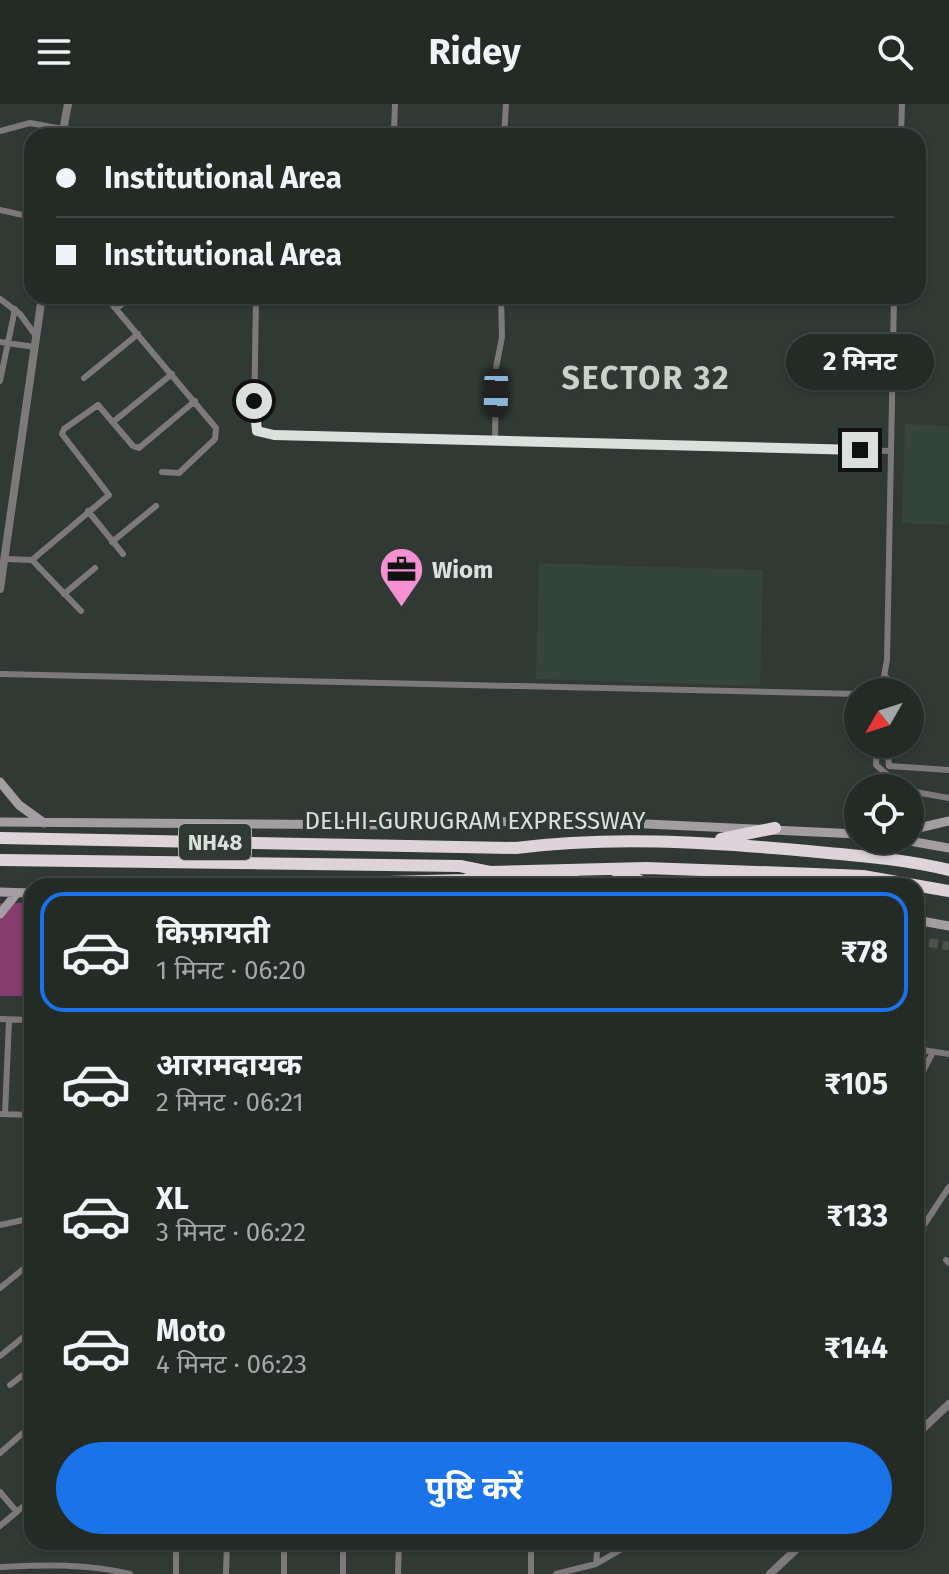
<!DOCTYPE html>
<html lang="hi">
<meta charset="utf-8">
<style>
:root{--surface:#242b27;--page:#303733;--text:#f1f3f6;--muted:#a3a7a7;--line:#414744;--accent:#1a73e8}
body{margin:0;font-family:"Fira Sans","Noto Sans Devanagari",sans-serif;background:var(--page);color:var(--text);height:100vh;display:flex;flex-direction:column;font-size:30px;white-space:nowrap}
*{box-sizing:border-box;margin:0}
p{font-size:26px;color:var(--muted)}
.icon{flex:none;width:44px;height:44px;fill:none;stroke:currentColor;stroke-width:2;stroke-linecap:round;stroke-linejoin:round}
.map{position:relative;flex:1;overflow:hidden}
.side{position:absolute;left:24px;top:774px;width:900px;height:672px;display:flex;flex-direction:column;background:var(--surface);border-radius:24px;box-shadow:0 2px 6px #0004,0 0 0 2px var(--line)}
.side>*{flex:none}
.hud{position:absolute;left:24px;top:24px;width:902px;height:176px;border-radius:24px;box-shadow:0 2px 6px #0004,0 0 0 2px var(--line);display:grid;align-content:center;height:176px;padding:0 32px;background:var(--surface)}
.needle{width:52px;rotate:231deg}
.fabs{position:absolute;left:844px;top:574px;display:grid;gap:16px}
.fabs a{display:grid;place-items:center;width:80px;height:80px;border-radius:50%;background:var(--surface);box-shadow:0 2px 6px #0004,0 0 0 2px var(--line);font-size:40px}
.end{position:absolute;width:36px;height:36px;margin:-18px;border:10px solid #dbe0dd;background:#111;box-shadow:0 0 0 4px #111}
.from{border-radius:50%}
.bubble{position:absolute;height:56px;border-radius:28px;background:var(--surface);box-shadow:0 2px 6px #0004,0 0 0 2px var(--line);font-size:26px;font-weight:700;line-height:56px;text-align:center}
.car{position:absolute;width:24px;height:48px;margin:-24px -12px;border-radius:10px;box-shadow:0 0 6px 2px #0007;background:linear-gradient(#222 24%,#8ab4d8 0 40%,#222 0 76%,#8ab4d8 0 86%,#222 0)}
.hud b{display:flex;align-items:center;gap:28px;height:76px;font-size:30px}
.hud b+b{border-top:2px solid var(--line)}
.hud i{width:20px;height:20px;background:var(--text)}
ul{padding:14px 0 0;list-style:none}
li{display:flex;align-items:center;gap:24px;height:120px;margin:0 16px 12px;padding:0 16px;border:4px solid transparent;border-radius:24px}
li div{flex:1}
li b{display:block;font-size:30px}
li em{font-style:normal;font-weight:700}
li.active{border-color:var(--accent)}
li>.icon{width:72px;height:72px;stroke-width:1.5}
.button{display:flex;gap:16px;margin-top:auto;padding:16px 32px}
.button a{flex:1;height:92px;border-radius:48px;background:var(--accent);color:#fff;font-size:32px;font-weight:700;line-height:92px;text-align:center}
header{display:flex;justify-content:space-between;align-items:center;height:104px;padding:0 32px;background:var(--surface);font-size:36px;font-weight:700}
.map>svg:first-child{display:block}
</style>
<header><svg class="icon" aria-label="menu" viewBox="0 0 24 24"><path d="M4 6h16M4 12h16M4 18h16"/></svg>Ridey<svg class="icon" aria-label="search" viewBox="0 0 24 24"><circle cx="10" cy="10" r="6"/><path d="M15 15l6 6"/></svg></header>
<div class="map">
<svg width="949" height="1470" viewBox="0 0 949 1470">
<rect width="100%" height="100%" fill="#303934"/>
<path fill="#35453c" d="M905,320L949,322V421L902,419Z
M539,459L763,466L760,582L536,575Z"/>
<path fill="#873c6e" d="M0,799H32V892H0Z"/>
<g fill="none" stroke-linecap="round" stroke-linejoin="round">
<path stroke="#4a524d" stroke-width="9" stroke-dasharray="9 4.5" stroke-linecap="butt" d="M916,836L949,842"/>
<path stroke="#7d787b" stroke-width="6" d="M394,26L395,0
M0,27L30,19L63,25
M357,32L380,26L504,27
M504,32L506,0
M901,32L902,0
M0,106L32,113
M105,192L216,324L215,335L179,369L162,368
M256,192L254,319L262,330L891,347
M0,195L20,210L36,232
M116,205L132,192
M0,238L35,243
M84,274L138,230
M0,277L15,205
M113,318L172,270
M495,338L496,264L502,233L501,192
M88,407L123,450
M112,438L156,402
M6,455L32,456L81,507
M32,456L109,391L62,330L64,325L98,301L133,342L139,344L195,297
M64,490L95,464
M0,570L858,590
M886,573L891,579L890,588
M881,588L887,556L894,192
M877,640L876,661L903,684
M887,640L889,662L949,666
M910,687L949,694
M0,915L32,916
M916,945L949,950
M916,981L933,948
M0,1010L32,1011
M5,1010L9,916
M0,1121L32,1114
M916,1133L949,1083
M946,1156L949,1159
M0,1184L32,1158
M0,1252L32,1226
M10,1281L32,1264
M0,1349L32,1321
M0,1388L17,1408
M0,1422L32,1395
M176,1438V1470
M596,1460L598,1438
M0,1463C45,1461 86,1459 130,1470
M226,1470L227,1438
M284,1470V1438
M343,1470V1438
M398,1470L399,1438
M531,1470V1438
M556,1470L596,1460L634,1438"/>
<path stroke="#7d787b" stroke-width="8" d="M62,32L68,0
M0,485L42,192
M916,1331L949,1300
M770,1470L804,1438"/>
<path stroke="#a49da1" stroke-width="9" d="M0,678L19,701L44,719
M0,718L398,721L561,716L858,730
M910,726L949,717
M904,736L949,744
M0,788L32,789
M0,810L17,789
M916,816L949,822"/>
<path stroke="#ddd3d9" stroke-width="12" d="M0,734L516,744C609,732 705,738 797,746C849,751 899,754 949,766
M721,735L775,724
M0,756L460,762L490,768L646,764L815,770L863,772L949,787
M562,768L583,782
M617,768L643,778L675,782
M236,782L465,776L487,769"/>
</g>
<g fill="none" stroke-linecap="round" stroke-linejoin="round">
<path stroke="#dbe0dd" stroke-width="10" d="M254,297L257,327L274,331L860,346"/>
</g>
<defs>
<symbol id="office-pin" viewBox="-11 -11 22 30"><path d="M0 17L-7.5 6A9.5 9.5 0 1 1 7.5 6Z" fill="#f590d1" stroke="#303934"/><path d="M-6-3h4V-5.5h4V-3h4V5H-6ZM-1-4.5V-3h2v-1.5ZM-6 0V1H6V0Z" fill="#111"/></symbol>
</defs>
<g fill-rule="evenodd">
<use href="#office-pin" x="376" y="440" width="51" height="69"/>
</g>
<g text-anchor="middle" stroke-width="8" stroke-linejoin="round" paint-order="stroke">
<rect fill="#303934" stroke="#a8aeaa" stroke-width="2" x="179" y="720" width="72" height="36" rx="6"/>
<g font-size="22" font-weight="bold" fill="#dbe0dd">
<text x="215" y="746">NH48</text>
</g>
<g font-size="24" font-weight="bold" fill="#dbe0dd" stroke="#303934" text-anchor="start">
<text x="432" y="474">Wiom</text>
</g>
<g font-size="24" fill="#dbe0dd" stroke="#303934">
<text x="475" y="725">DELHI-GURUGRAM EXPRESSWAY</text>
</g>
<g font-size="32" font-weight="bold" letter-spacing="2" fill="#c8d2cc" stroke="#303934">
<text x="646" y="285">SECTOR 32</text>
</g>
</g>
</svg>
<div class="fabs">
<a><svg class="needle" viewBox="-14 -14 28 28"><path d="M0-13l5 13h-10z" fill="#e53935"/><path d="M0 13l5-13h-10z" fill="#a3a7a7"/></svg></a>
<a><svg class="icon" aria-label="locate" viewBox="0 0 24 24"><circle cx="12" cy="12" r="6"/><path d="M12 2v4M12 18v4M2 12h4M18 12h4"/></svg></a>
</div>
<i class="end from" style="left:254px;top:297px"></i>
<i class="end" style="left:860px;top:346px"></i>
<div class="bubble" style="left:786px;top:230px;width:148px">2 मिनट</div>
<i class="car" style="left:496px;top:289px;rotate:181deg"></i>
<div class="hud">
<b><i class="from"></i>Institutional Area</b>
<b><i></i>Institutional Area</b>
</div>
<section class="side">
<ul>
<li class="active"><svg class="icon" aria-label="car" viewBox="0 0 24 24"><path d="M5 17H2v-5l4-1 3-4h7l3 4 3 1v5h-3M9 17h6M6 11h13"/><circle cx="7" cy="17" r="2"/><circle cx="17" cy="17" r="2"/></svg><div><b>किफ़ायती</b><p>1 मिनट · 06:20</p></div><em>₹78</em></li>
<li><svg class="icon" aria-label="car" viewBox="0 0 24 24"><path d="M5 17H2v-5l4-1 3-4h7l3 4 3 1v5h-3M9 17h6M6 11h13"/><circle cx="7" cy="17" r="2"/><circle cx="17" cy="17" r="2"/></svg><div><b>आरामदायक</b><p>2 मिनट · 06:21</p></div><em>₹105</em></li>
<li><svg class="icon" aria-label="car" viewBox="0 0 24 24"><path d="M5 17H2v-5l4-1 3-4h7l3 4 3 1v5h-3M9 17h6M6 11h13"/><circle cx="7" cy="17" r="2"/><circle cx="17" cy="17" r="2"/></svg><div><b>XL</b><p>3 मिनट · 06:22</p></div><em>₹133</em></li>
<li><svg class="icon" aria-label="car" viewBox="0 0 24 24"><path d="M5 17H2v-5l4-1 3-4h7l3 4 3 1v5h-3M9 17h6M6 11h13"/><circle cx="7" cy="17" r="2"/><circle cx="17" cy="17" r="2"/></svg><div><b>Moto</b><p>4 मिनट · 06:23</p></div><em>₹144</em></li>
</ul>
<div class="button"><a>पुष्टि करें</a></div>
</section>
</div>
